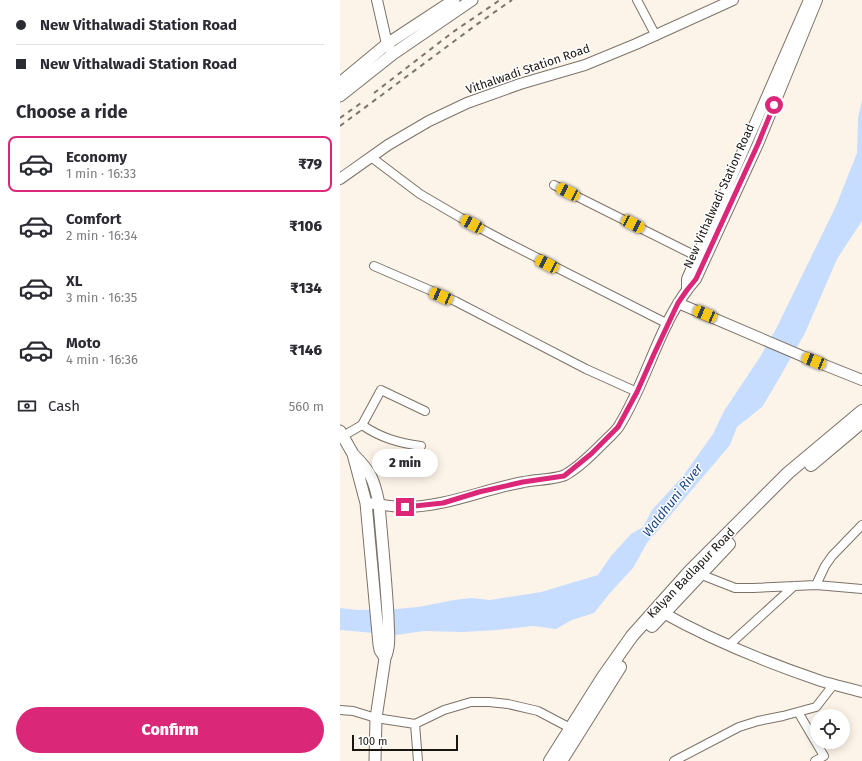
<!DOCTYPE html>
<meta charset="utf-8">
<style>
:root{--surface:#fff;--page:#f2f2f3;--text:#2b2b33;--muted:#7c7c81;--line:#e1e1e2;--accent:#db2777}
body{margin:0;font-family:"Fira Sans",sans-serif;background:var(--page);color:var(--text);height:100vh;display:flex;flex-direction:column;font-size:15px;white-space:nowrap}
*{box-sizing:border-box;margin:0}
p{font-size:13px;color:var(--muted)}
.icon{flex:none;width:22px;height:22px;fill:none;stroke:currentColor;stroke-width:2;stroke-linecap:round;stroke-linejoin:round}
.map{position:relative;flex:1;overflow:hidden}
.drawer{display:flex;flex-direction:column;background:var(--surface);width:340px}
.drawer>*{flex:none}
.hud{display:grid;align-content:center;height:88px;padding:0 16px;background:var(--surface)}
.tools{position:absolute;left:470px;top:709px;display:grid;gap:8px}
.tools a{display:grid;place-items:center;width:40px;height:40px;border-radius:50%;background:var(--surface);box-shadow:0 2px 10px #0003;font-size:20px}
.scale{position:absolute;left:12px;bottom:10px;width:106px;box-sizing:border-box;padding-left:4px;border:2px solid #191511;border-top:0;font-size:11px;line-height:14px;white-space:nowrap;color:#191511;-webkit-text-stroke:3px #fff;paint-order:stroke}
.end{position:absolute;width:18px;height:18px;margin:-9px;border:5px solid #db2777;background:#fff;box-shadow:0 0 0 2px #fff}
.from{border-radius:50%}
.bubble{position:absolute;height:28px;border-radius:14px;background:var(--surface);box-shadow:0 2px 10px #0003;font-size:13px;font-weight:800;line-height:28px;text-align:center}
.car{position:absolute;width:12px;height:24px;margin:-12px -6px;border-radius:5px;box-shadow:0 0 3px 1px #0007;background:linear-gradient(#f5c518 24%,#345 0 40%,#f5c518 0 76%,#345 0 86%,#f5c518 0)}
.hud b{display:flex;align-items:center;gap:14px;height:38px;font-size:15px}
.hud b+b{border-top:1px solid var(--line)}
.hud i{width:10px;height:10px;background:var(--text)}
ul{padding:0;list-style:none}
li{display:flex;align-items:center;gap:12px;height:56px;margin:0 8px 6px;padding:0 8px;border:2px solid transparent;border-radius:8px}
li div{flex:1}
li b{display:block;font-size:15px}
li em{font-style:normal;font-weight:800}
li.active{border-color:var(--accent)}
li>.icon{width:36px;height:36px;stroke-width:1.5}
h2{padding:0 16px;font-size:18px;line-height:48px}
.pay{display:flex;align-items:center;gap:10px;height:44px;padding:0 16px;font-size:15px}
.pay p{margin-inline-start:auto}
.primary-button{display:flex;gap:8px;margin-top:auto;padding:8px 16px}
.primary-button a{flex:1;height:46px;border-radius:24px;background:var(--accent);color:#fff;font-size:16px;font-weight:800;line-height:46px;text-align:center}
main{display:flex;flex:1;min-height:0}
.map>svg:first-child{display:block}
</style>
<main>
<section class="drawer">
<div class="hud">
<b><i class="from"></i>New Vithalwadi Station Road</b>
<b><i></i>New Vithalwadi Station Road</b>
</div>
<h2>Choose a ride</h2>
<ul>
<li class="active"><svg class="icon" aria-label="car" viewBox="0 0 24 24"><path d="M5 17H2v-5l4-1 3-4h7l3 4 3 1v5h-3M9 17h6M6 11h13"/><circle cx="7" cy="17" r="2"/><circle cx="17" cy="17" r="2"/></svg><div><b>Economy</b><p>1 min · 16:33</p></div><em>₹79</em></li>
<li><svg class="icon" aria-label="car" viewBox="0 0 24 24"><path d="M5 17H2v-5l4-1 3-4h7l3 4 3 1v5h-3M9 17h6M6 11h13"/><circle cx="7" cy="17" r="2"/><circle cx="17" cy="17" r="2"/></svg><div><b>Comfort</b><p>2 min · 16:34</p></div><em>₹106</em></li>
<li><svg class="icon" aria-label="car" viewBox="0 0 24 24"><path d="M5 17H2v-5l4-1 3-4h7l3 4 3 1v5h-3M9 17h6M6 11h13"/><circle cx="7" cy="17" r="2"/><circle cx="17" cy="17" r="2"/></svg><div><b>XL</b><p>3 min · 16:35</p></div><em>₹134</em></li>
<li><svg class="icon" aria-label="car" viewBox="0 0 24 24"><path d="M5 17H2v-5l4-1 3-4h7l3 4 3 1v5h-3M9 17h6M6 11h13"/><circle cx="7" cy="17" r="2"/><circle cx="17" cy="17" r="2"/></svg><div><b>Moto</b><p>4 min · 16:36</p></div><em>₹146</em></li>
</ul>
<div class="pay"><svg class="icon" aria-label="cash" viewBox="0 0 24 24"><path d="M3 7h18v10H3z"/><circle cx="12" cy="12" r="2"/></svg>Cash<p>560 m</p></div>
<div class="primary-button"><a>Confirm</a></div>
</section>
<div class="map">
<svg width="522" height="761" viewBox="0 0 522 761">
<rect width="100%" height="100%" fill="#fdf4e9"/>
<path fill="#c6ddff" d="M522,100V221L497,259L465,333L433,389L422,407L397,427L390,445L307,543L293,568L270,593L254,613L232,620L216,629L193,626L157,630L123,632L84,631L56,635L0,630V608L18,610L56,609L78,607L114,600L131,598L150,600L201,592L258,575L271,556L291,534L303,527L312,510L343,476L373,434L384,411L420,357L436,329L496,206L517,153L518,118Z"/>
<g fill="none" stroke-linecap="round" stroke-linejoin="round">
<defs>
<path id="minor" d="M297,0L316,36
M31,157L80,194L121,218L166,242L328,324
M214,185L362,259
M34,266L115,301L246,369L297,392
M22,425C41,438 59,443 81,446
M3,436L22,425L41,390L85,411
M357,573L395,588H413L476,585L522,589
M476,585L485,566L492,556L522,525
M389,645L454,586
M0,710L13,711L36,718L75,724L104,710L131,702H149L168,704L198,711L234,730
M458,712L484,756L475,761
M75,724L78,761
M334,761L399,727L418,721L443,716L476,707L494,684"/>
<path id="tertiary" d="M37,0L47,44L53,54
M0,179L48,145L89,121L127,103L180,84L245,65L296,44L393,0
M347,290V279L469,0
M338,303L462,356L522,380
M26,503C39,504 53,507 65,507C106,507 144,489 184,482C193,480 218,479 225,475C240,467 255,451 267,439C271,435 276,431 279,426C308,380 320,319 356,279L418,144L477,0
M318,610C369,639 425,662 481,681C494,685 508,688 522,692"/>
<path id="secondary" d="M0,83L47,44L114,0
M0,96L53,54L132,0
M0,431L13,454L26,503L39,645L40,650L45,658
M13,454C31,472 34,479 39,504C42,541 46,579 48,616C48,630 51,645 45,658L36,718L35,761"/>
<path id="primary" d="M471,465L522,422
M312,626L389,544
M210,761L263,677L292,636L316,609L350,571L448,473L522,411
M221,761L280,667"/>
</defs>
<use href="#minor" stroke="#7c7267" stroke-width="10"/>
<use href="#tertiary" stroke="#7c7267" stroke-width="12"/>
<use href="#secondary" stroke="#7c7267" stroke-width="13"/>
<use href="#primary" stroke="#7c7267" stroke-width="14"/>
<use href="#minor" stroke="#fff" stroke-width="8"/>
<use href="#tertiary" stroke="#fff" stroke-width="10"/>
<use href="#secondary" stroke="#fff" stroke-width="11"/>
<use href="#primary" stroke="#fff" stroke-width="12"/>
<path stroke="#7b756e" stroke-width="2" stroke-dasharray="5 5" stroke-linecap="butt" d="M34,93L113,32L160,0
M0,118L21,103
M0,126L136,25L172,0"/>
</g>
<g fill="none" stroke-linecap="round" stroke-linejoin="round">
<path stroke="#db2777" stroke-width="5" d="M65,507L103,503L139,492L183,482L224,476L251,454L278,427L297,392L314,354L338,303L347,290L356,279L418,144L434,105"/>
</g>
<g text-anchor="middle" stroke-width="3" stroke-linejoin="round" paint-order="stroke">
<g font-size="12" fill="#191511" stroke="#fff">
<text transform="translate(188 69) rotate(-19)" y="4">Vithalwadi Station Road</text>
<text transform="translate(379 196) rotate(-66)" y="4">New Vithalwadi Station Road</text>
<text transform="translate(351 573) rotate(-46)" y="4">Kalyan Badlapur Road</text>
</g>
<g font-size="13" font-style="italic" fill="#1a4586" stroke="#fff">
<text transform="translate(332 500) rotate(-52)" y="5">Waldhuni River</text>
</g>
</g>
</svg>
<div class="tools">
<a><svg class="icon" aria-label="locate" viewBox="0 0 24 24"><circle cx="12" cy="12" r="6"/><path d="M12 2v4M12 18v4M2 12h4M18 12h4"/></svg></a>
</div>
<div class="scale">100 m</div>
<i class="end from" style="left:434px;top:105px"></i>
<i class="end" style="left:65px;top:507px"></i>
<div class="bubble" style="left:32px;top:449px;width:66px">2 min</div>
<i class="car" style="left:228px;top:192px;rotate:296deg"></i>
<i class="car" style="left:132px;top:224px;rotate:298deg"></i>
<i class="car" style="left:293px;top:224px;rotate:117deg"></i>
<i class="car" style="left:207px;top:264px;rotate:297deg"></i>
<i class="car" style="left:101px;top:296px;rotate:293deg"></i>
<i class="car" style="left:365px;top:314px;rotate:293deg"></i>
<i class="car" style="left:474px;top:361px;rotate:292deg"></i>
</div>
</main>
